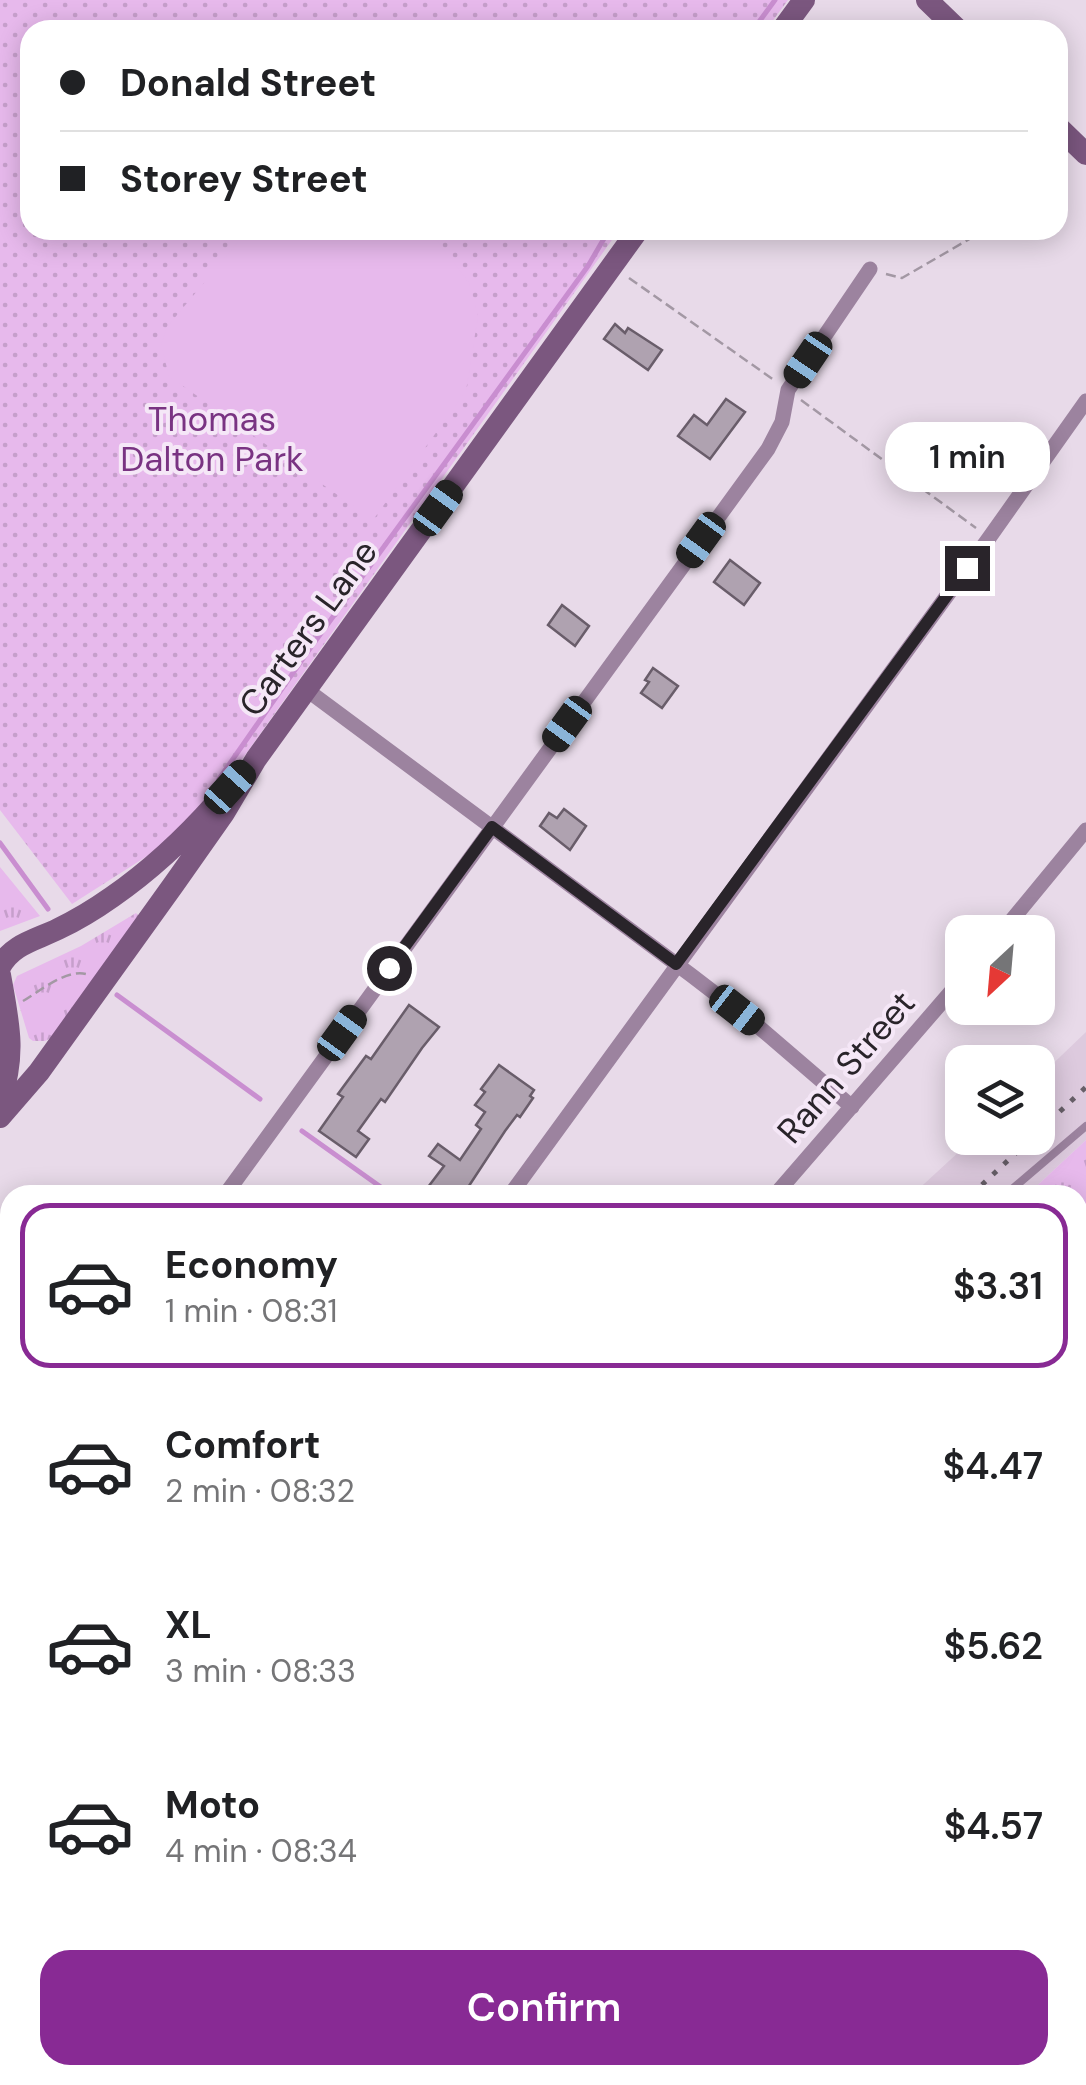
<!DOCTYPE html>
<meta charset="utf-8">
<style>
:root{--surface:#fff;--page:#f2f2f2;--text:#202124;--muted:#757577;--line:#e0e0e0;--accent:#882a94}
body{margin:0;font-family:"DM Sans",sans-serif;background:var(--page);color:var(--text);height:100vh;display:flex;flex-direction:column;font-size:38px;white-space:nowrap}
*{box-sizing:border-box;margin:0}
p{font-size:32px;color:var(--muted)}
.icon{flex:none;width:55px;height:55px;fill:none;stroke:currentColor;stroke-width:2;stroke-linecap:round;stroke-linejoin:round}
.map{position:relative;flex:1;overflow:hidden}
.sheet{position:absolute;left:0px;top:1185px;width:1088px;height:900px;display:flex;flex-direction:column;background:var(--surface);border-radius:30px 30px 0 0;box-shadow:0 5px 25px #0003}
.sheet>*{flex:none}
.top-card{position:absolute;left:20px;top:20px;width:1048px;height:220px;border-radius:30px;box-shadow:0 5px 25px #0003;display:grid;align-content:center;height:220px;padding:0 40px;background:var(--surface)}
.needle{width:65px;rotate:206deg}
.fabs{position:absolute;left:945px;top:915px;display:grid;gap:20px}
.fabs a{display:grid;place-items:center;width:110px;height:110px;border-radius:20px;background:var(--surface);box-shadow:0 5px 25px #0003;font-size:50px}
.end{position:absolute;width:45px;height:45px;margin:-22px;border:12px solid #29242a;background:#fff;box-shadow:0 0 0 5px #fff}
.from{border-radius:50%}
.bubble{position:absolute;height:70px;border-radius:30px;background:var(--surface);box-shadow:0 5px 25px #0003;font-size:32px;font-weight:600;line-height:70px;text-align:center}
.car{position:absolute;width:30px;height:60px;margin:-30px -15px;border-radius:12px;box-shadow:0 0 8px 2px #0007;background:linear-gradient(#222 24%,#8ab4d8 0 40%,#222 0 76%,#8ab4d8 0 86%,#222 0)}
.top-card b{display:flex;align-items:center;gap:35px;height:95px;font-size:38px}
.top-card b+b{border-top:2px solid var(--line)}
.top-card i{width:25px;height:25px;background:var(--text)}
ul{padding:18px 0 0;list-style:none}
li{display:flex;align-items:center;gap:30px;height:165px;margin:0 20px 15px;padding:0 20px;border:5px solid transparent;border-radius:30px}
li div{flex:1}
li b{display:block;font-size:38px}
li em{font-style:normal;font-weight:600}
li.on{border-color:var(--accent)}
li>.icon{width:90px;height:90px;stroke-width:1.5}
.action{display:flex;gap:20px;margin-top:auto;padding:20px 40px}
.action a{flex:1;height:115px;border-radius:30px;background:var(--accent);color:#fff;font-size:40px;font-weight:600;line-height:115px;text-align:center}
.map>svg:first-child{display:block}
</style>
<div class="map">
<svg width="1086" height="2085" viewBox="0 0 1086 2085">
<defs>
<pattern id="grass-tufts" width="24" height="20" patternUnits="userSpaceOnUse" patternTransform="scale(2.5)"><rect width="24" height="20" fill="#e7b9ec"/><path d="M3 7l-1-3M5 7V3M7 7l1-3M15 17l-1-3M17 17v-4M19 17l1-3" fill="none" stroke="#c69fcb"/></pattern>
<pattern id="park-dots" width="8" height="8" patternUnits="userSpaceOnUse" patternTransform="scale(2.5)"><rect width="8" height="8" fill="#e7b9ec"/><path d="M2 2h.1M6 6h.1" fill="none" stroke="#c69fcb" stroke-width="1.8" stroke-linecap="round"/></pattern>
</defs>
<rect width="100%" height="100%" fill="#e8dae9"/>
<path fill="#ddcade" d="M1086,1032V1140L1027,1195H912L974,1138H1038V1078Z
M0,1376L10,1384V1617L0,1610Z
M10,2047V2075H100L90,2085H0V2055Z"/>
<path fill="url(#grass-tufts)" d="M0,867L40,916L0,931Z
M136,913L139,916L53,1037L45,1041H33L29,1038L13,985L17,976L81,946Z
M1086,1140V1207L1078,1215V1195H1027Z"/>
<path fill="url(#park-dots)" d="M0,0H788L766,30H30V230H619L218,793L166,844L72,904L0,810Z"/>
<path fill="#e7b9ec" d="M248,230H429L469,283L478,316L466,391L373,520L169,376L161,345L167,327Z"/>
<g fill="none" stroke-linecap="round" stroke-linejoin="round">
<path stroke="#c98ed0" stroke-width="5" d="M753,30L775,0
M219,779L311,647L588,266L609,230
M0,843L48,909
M117,995L260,1099
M302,1131L392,1195"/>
</g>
<path fill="#afa2b0" stroke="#695d6a" stroke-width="2.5" d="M615,324L625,333L628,328L662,350L648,370L604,339Z
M726,399L745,412L710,459L678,436L694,415L707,425Z
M730,560L760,583L744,605L714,582Z
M562,605L589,626L575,646L548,625Z
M653,668L678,686L662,708L641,693L649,682L645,680Z
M564,809L586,826L570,850L540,826L549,813L557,818Z
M409,1005L439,1027L422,1048L385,1102L381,1099L358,1131L369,1139L356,1157L319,1131L343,1097L338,1094L366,1056L371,1059Z
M499,1065L534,1090L530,1096L533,1098L520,1117L517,1115L505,1131L463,1195H422L444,1166L429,1156L438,1144L460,1160L481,1129L476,1125L485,1112L475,1105L485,1092L481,1089Z"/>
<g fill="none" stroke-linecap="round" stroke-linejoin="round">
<path stroke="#a398a4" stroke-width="2.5" stroke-dasharray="10 5" stroke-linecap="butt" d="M886,274L902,278L985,230
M629,278L774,380
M801,400L976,528
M23,1001C40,991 66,969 86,974
M1078,1371L1086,1363
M323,2085L333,2075"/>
<path stroke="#9c839f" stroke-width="8" d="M1005,1195L1086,1126
M0,1417L10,1424
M66,2085L76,2075"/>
<path stroke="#9c839f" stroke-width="15" d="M307,690L691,975L760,1028L852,1107
M1002,932L1086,830
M225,1195L768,449L782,422L788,390L870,269
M510,1195L989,538L1086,401
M775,1195L962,979
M0,1228L10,1235
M1078,1700L1086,1708
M1078,1869L1086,1860
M573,2075L587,2085
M999,2075L1013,2085
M944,2085L951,2075"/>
<path stroke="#7b577f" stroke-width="22" d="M927,0L958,30
M782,30L804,0
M1058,127L1086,154
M0,967C12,944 36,940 58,929C77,920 95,909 112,897C151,870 186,837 217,802
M0,975C9,1025 16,1053 0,1102
M0,1117L39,1072L174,884L224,813L256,759L638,230"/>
<path stroke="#4d1954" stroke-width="30" d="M1078,1228L1086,1220
M1078,1270L1086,1262
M190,2085L199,2075
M228,2085L237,2075"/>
<path stroke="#675f68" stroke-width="5" stroke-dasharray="5 10" stroke-linecap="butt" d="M1038,1132L1086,1087
M971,1195L1032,1138
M15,2085L26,2075"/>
</g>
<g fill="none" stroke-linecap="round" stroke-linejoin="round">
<path stroke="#29242a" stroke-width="12" d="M389,968L492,827L676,964L967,568"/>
</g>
<g text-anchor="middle" stroke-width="8" stroke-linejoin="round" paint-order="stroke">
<g font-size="35" fill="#793382" stroke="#f5e7f7">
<text x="212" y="431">Thomas<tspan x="212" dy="40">Dalton Park</tspan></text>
</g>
<g font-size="35" fill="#29242a" stroke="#f5e7f7">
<text transform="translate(308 628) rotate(-54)" y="12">Carters Lane</text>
<text transform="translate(846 1067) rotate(-49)" y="12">Rann Street</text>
</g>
</g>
</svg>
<div class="fabs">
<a><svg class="needle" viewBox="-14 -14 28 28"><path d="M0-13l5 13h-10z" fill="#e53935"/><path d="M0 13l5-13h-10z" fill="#757577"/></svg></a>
<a><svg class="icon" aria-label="layers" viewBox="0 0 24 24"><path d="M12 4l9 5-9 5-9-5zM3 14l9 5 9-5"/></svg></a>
</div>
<i class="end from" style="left:389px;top:968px"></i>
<i class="end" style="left:967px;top:568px"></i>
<div class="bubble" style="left:885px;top:422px;width:165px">1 min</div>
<i class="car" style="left:808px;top:360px;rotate:214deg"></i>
<i class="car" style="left:438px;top:508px;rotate:36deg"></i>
<i class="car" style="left:701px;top:540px;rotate:216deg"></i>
<i class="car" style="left:567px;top:724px;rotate:216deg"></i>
<i class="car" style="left:230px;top:787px;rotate:42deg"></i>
<i class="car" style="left:737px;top:1010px;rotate:128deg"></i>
<i class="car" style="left:342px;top:1033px;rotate:36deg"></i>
<div class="top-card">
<b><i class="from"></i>Donald Street</b>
<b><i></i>Storey Street</b>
</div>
<section class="sheet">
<ul>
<li class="on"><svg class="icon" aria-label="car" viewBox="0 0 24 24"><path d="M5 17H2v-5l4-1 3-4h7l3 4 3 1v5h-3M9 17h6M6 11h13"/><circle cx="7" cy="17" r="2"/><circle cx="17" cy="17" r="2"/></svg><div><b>Economy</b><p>1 min · 08:31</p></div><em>$3.31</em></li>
<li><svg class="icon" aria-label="car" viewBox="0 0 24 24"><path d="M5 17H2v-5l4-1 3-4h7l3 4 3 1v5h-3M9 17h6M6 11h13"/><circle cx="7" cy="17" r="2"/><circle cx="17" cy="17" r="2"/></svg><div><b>Comfort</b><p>2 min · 08:32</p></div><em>$4.47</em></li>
<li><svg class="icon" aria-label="car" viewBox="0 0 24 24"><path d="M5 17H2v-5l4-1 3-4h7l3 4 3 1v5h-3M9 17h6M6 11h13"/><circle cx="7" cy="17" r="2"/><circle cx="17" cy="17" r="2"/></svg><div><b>XL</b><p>3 min · 08:33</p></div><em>$5.62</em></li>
<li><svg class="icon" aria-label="car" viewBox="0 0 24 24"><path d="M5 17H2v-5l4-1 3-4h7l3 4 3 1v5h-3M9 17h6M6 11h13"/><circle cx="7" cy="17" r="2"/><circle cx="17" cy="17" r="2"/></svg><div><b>Moto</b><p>4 min · 08:34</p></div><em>$4.57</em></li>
</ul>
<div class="action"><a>Confirm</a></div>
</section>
</div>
